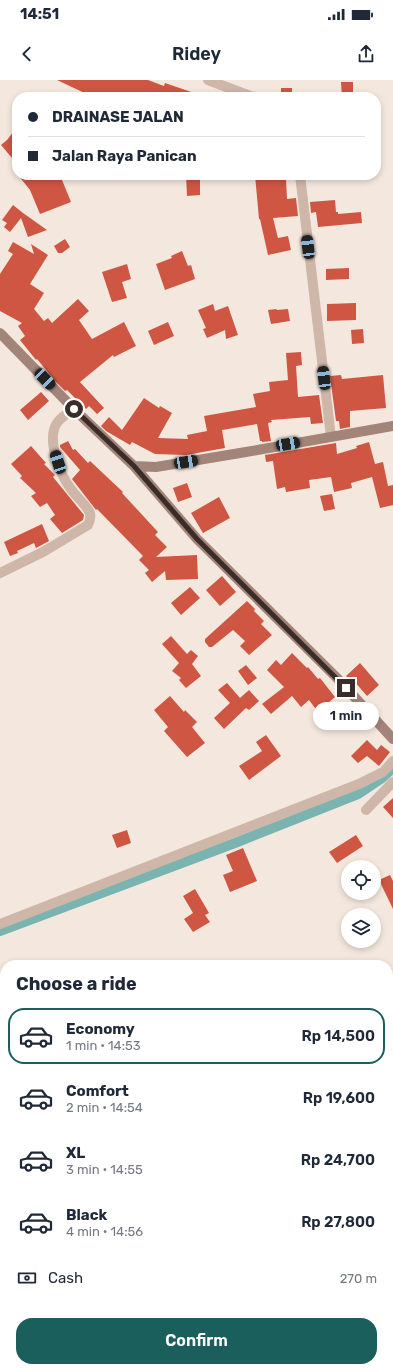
<!DOCTYPE html>
<meta charset="utf-8">
<style>
:root{--surface:#fff;--page:#f6f6f7;--text:#1f2937;--muted:#747a83;--line:#e0e1e3;--accent:#1b5f5d}
body{margin:0;font-family:Rubik,sans-serif;background:var(--page);color:var(--text);height:100vh;display:flex;flex-direction:column;font-size:15px;white-space:nowrap}
*{box-sizing:border-box;margin:0}
p{font-size:13px;color:var(--muted)}
.icon{flex:none;width:22px;height:22px;fill:none;stroke:currentColor;stroke-width:2;stroke-linecap:round;stroke-linejoin:round}
.map{position:relative;flex:1;overflow:hidden}
.side{position:absolute;left:0px;top:880px;width:393px;height:412px;display:flex;flex-direction:column;background:var(--surface);border-radius:16px 16px 0 0;box-shadow:0 2px 6px #0003}
.side>*{flex:none}
.banner{position:absolute;left:12px;top:12px;width:369px;height:88px;border-radius:16px;box-shadow:0 2px 6px #0003;display:grid;align-content:center;height:88px;padding:0 16px;background:var(--surface)}
.buttons{position:absolute;left:341px;top:780px;display:grid;gap:8px}
.buttons a{display:grid;place-items:center;width:40px;height:40px;border-radius:50%;background:var(--surface);box-shadow:0 2px 6px #0003;font-size:20px}
.end{position:absolute;width:18px;height:18px;margin:-9px;border:5px solid #3a2d29;background:#fff;box-shadow:0 0 0 2px #fff}
.from{border-radius:50%}
.bubble{position:absolute;height:28px;border-radius:14px;background:var(--surface);box-shadow:0 2px 6px #0003;font-size:13px;font-weight:600;line-height:28px;text-align:center}
.car{position:absolute;width:12px;height:24px;margin:-12px -6px;border-radius:5px;box-shadow:0 0 3px 1px #0007;background:linear-gradient(#222 24%,#8ab4d8 0 40%,#222 0 76%,#8ab4d8 0 86%,#222 0)}
.banner b{display:flex;align-items:center;gap:14px;height:38px;font-size:15px}
.banner b+b{border-top:1px solid var(--line)}
.banner i{width:10px;height:10px;background:var(--text)}
ul{padding:0;list-style:none}
li{display:flex;align-items:center;gap:12px;height:56px;margin:0 8px 6px;padding:0 8px;border:2px solid transparent;border-radius:16px}
li div{flex:1}
li b{display:block;font-size:15px}
li em{font-style:normal;font-weight:600}
li.on{border-color:var(--accent)}
li>.icon{width:36px;height:36px;stroke-width:1.5}
h2{padding:0 16px;font-size:18px;line-height:48px}
.pay{display:flex;align-items:center;gap:10px;height:44px;padding:0 16px;font-size:15px}
.pay p{margin-inline-start:auto}
.cta{display:flex;gap:8px;margin-top:auto;padding:8px 16px}
.cta a{flex:1;height:46px;border-radius:16px;background:var(--accent);color:#fff;font-size:16px;font-weight:600;line-height:46px;text-align:center}
.status{display:flex;justify-content:space-between;align-items:center;height:28px;padding:0 20px;background:var(--surface);direction:ltr}
.status svg{height:11px;fill:currentColor}
header{display:flex;justify-content:space-between;align-items:center;height:52px;padding:0 16px;background:var(--surface);font-size:18px;font-weight:600}
.map>svg:first-child{display:block}
</style>
<div class="status"><b>14:51</b><svg viewBox="0 0 49 12"><path d="M0 12V9h3v3zM5 12V6h3v6zM10 12V3h3v9zM15 12V0h3v12zM26 1h20v11H26zM47 4h2v5h-2z"/></svg></div>
<header><svg class="icon" aria-label="back" viewBox="0 0 24 24"><path d="M15 5l-7 7 7 7"/></svg>Ridey<svg class="icon" aria-label="share" viewBox="0 0 24 24"><path d="M12 15V3M7 8l5-5 5 5M5 13v7h14v-7"/></svg></header>
<div class="map">
<svg width="393" height="1292" viewBox="0 0 393 1292">
<rect width="100%" height="100%" fill="#f4e8de"/>
<g fill="none" stroke-linecap="round" stroke-linejoin="round">
<path stroke="#7ab4b1" stroke-width="10" d="M0,851L235,763L358,714L382,698L392,689"/>
</g>
<path fill="#ce5642" d="M57,0H148L164,6L165,3L203,16L202,17H109L95,12L93,17Z
M341,2H353V17H342Z
M281,8H292V17H281Z
M17,47V84L1,65L7,60Z
M18,95H60L71,122L40,134L30,110Z
M186,95H200V115L187,116Z
M255,95H261L263,100L286,99L287,119L296,118L298,136L273,138L278,158L288,156L291,170L268,175L260,139H259Z
M335,120L336,132H338V134L361,132L362,143L318,147L316,132L311,133L310,122Z
M13,125L23,133L47,150L28,157L21,138L10,152L4,147L7,143L2,140Z
M65,159L70,167L62,173H58L54,166Z
M13,162L34,174L31,164L48,175L30,204L44,213L34,229L44,241L48,238L52,243L78,219L89,231L79,240L92,259L124,242L136,266L114,277L113,275L80,302L104,328L97,334L89,326L86,329L67,310L65,311L56,302L37,279L36,280L20,260L25,256L18,246L22,243L0,231V194L13,174L8,171Z
M182,171L188,186L191,185L195,199L165,210L156,184L172,178L171,176Z
M127,184L131,199L122,202L127,218L112,222L102,192Z
M349,188V199L326,200V189Z
M356,223V240L327,241V224Z
M213,224L215,231L228,226L238,255L226,259L225,250L207,258L203,249L206,248L198,230Z
M276,229L277,230L288,229L290,241L271,244L268,230Z
M168,242L174,256L154,265L148,251Z
M363,249L364,263L352,264L351,250Z
M301,272L302,285L296,286L298,317L319,315L323,343L311,344L310,337L271,340L272,342L268,343L271,361L262,362V361H260L257,344L222,350L225,368L186,375L155,374L132,362L130,365L106,351L101,346L109,337L122,350L144,318L159,328L160,326L172,333L158,358L188,359L187,355L207,351L204,336L256,327L253,314L270,311L269,302L288,300L286,273Z
M341,295L342,299L383,295L386,328L350,331V347L340,349L339,341H336L330,296Z
M41,312L49,321L28,340L20,330Z
M68,361L73,370L75,369L88,383L90,381L123,412L122,413L158,452L155,455L167,467L156,477L197,475L198,499L166,500L165,491L152,502L145,493L149,490L139,480L143,476L97,429L96,430L72,399L80,390L60,367V365Z
M369,362L375,384L383,382L388,406L393,405V425L380,428L372,397L351,403L352,408L334,412L331,397L309,400L310,408L286,412L285,407L277,409L273,381L266,382L265,375L336,363L337,374L357,368L356,366Z
M31,366L46,383L44,384L55,395L53,397L84,435L83,440L62,453L50,439L55,435L47,423L40,427L31,416L36,413L20,398L22,396L11,384Z
M187,403L192,417L178,422L173,408Z
M332,414L335,429L324,431L320,416Z
M219,417L230,438L203,453L191,433Z
M42,444L49,461L36,468L34,463L17,471L18,473L10,476L4,462Z
M222,496L236,512L220,526L206,510Z
M190,507L200,518L181,535L171,523Z
M247,521L255,529L254,531L264,541L261,544L272,555L249,575L240,566L245,561L233,550L212,567H209L205,562V559Z
M171,556L187,574L191,570L198,576L192,584L201,596L186,608L179,600L181,598L172,591L179,583L162,564Z
M292,573L307,588L308,587L318,599L320,598L335,617L318,632L309,620L301,627L292,616L271,634L262,624L284,607L267,590L276,580L281,585Z
M360,583L379,605L367,616L354,601L352,603L346,596Z
M246,585L257,598L248,605L238,591Z
M227,603L240,618L249,610L259,621L249,630L246,628L224,649L214,638L230,623L218,610Z
M170,616L184,632L185,630L197,642L192,647L205,663L187,677L164,651L168,647L154,630Z
M266,655L281,676L249,700L239,686L262,671L256,662Z
M367,660L377,670L381,665L390,672L379,686L367,676L358,683L351,676Z
M393,718V738L383,727Z
M127,750L131,763L117,768L112,755Z
M356,755L363,766L337,783L329,772Z
M243,768L257,801L230,812L223,795L233,791L226,775Z
M390,795L393,801V829L379,800Z
M195,809L209,833L205,835L210,842L193,852L184,839L193,833L183,816Z"/>
<g fill="none" stroke-linecap="round" stroke-linejoin="round">
<path stroke="#ceb6a8" stroke-width="10" d="M208,0L253,17
M300,95L331,357
M0,493L43,472L88,445C90,441 91,438 90,433C86,424 77,418 71,409C60,395 46,359 57,343C61,337 68,333 74,329
M366,730L393,702
M0,844L359,704L383,692L393,681"/>
<path stroke="#a28479" stroke-width="10" d="M0,253L74,329L134,386L156,387L246,372L393,346
M134,386L197,459L337,598L393,659"/>
</g>
<g fill="none" stroke-linecap="round" stroke-linejoin="round">
<path stroke="#3a2d29" stroke-width="5" d="M74,329L134,386L197,459L346,608"/>
</g>
</svg>
<div class="buttons">
<a><svg class="icon" aria-label="locate" viewBox="0 0 24 24"><circle cx="12" cy="12" r="6"/><path d="M12 2v4M12 18v4M2 12h4M18 12h4"/></svg></a>
<a><svg class="icon" aria-label="layers" viewBox="0 0 24 24"><path d="M12 4l9 5-9 5-9-5zM3 14l9 5 9-5"/></svg></a>
</div>
<i class="end from" style="left:74px;top:329px"></i>
<i class="end" style="left:346px;top:608px"></i>
<div class="bubble" style="left:313px;top:622px;width:66px">1 min</div>
<i class="car" style="left:308px;top:167px;rotate:353deg"></i>
<i class="car" style="left:324px;top:298px;rotate:353deg"></i>
<i class="car" style="left:45px;top:299px;rotate:136deg"></i>
<i class="car" style="left:288px;top:364px;rotate:80deg"></i>
<i class="car" style="left:58px;top:382px;rotate:342deg"></i>
<i class="car" style="left:186px;top:382px;rotate:81deg"></i>
<div class="banner">
<b><i class="from"></i>DRAINASE JALAN</b>
<b><i></i>Jalan Raya Panican</b>
</div>
<section class="side">
<h2>Choose a ride</h2>
<ul>
<li class="on"><svg class="icon" aria-label="car" viewBox="0 0 24 24"><path d="M5 17H2v-5l4-1 3-4h7l3 4 3 1v5h-3M9 17h6M6 11h13"/><circle cx="7" cy="17" r="2"/><circle cx="17" cy="17" r="2"/></svg><div><b>Economy</b><p>1 min · 14:53</p></div><em>Rp 14,500</em></li>
<li><svg class="icon" aria-label="car" viewBox="0 0 24 24"><path d="M5 17H2v-5l4-1 3-4h7l3 4 3 1v5h-3M9 17h6M6 11h13"/><circle cx="7" cy="17" r="2"/><circle cx="17" cy="17" r="2"/></svg><div><b>Comfort</b><p>2 min · 14:54</p></div><em>Rp 19,600</em></li>
<li><svg class="icon" aria-label="car" viewBox="0 0 24 24"><path d="M5 17H2v-5l4-1 3-4h7l3 4 3 1v5h-3M9 17h6M6 11h13"/><circle cx="7" cy="17" r="2"/><circle cx="17" cy="17" r="2"/></svg><div><b>XL</b><p>3 min · 14:55</p></div><em>Rp 24,700</em></li>
<li><svg class="icon" aria-label="car" viewBox="0 0 24 24"><path d="M5 17H2v-5l4-1 3-4h7l3 4 3 1v5h-3M9 17h6M6 11h13"/><circle cx="7" cy="17" r="2"/><circle cx="17" cy="17" r="2"/></svg><div><b>Black</b><p>4 min · 14:56</p></div><em>Rp 27,800</em></li>
</ul>
<div class="pay"><svg class="icon" aria-label="cash" viewBox="0 0 24 24"><path d="M3 7h18v10H3z"/><circle cx="12" cy="12" r="2"/></svg>Cash<p>270 m</p></div>
<div class="cta"><a>Confirm</a></div>
</section>
</div>
